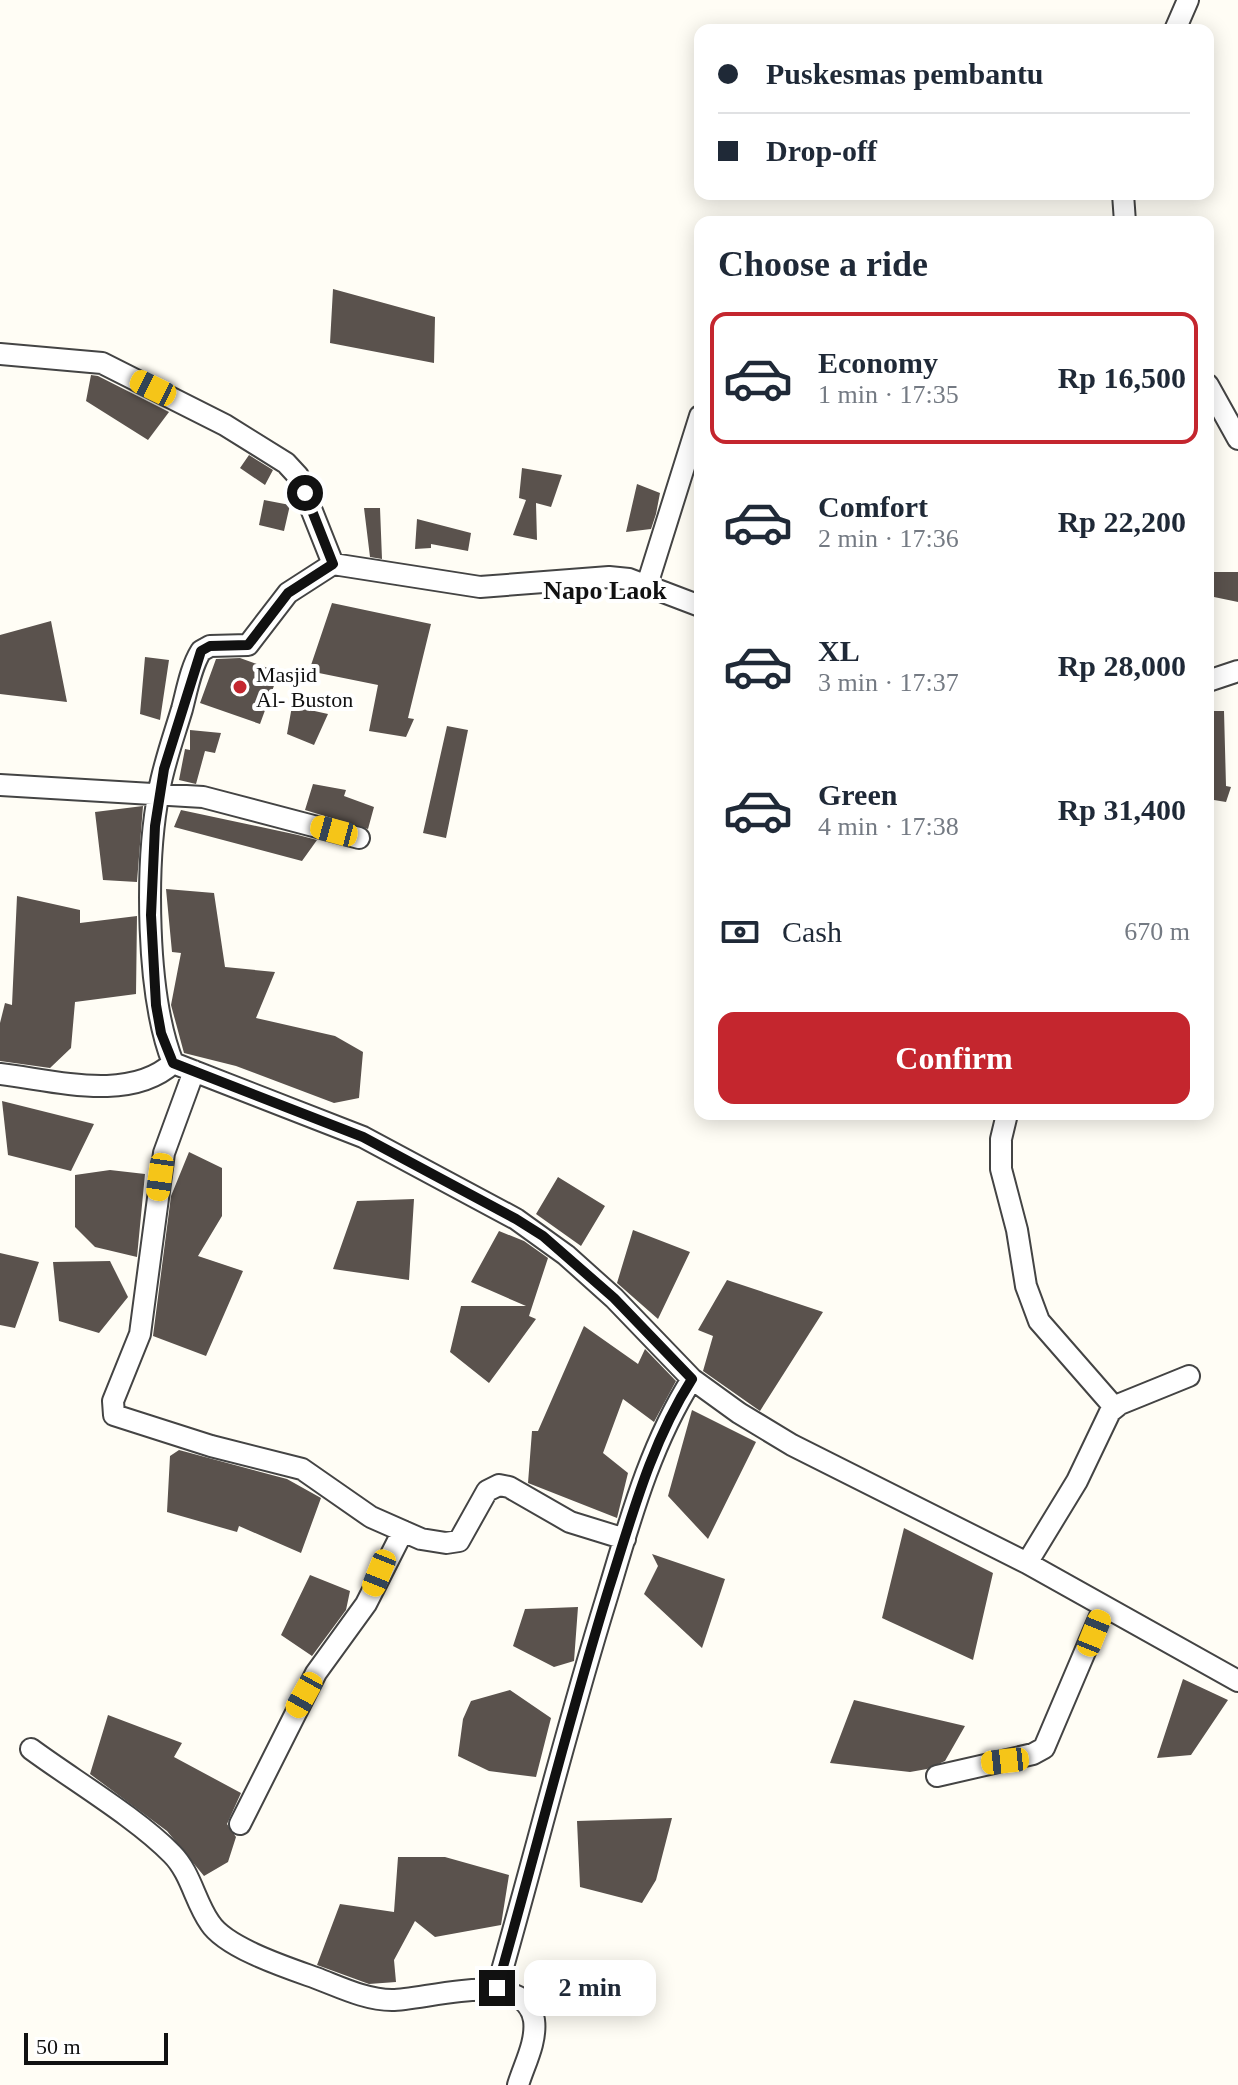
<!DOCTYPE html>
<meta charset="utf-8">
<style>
:root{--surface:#fff;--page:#f6f6f7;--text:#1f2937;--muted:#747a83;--line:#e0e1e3;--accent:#c4262e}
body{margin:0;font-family:Georgia,serif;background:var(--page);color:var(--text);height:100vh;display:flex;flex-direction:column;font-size:30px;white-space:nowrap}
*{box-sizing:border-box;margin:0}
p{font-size:26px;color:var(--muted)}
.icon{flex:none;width:44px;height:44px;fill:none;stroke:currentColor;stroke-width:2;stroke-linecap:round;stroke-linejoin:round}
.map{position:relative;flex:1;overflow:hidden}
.panel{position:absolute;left:694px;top:216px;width:520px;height:904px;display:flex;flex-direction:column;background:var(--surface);border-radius:16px;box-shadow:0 4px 20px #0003}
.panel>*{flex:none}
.hud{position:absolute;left:694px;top:24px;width:520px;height:176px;border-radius:16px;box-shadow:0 4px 20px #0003;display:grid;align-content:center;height:176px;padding:0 24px;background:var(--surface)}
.scale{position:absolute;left:24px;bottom:20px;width:144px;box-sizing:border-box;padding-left:8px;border:4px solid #111;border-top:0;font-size:22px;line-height:28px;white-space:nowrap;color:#111;-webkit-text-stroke:6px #fff;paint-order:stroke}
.end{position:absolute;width:36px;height:36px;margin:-18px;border:10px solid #111;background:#fff;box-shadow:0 0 0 4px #fff}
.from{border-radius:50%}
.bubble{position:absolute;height:56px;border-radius:16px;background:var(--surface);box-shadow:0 4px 20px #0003;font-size:26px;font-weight:600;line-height:56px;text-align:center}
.car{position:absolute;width:24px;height:48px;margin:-24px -12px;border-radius:10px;box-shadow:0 0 6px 2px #0007;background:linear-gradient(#f5c518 24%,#345 0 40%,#f5c518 0 76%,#345 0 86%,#f5c518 0)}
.hud b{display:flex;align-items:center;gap:28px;height:76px;font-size:30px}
.hud b+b{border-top:2px solid var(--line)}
.hud i{width:20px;height:20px;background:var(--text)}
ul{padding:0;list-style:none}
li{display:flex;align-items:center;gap:24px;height:132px;margin:0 16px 12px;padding:0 8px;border:4px solid transparent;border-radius:16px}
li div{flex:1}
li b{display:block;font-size:30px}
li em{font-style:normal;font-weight:600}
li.active{border-color:var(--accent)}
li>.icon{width:72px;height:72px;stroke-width:1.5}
h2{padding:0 24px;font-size:36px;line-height:96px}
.pay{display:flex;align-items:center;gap:20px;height:88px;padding:0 24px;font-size:30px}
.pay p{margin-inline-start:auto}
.action{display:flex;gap:16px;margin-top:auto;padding:16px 24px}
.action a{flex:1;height:92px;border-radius:16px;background:var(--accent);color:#fff;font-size:32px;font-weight:600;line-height:92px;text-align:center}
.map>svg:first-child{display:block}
</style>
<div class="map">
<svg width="1238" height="2085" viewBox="0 0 1238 2085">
<rect width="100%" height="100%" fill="#fffdf5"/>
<path fill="#5a524d" d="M333,289L435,317L434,363L330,343Z
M91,375L98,376L169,412L148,440L86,401Z
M249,455L273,470L265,485L240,468Z
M522,468L562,475L551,507L536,503L537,540L513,535L526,500L519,498Z
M637,484L660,493L656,514L651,529L626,532Z
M264,500L290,505L284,531L259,525Z
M364,508H380L382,559L370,557Z
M417,519L471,533L468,551L431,544V548L415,549Z
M1214,572H1238V602L1214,597Z
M332,603L431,624L408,718L414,719L406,737L369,731L378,685L309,671Z
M51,621L67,702L0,694V635Z
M145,657L169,660L160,720L140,714Z
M240,658L279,672L260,724L200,703L216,659Z
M292,706L328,714L314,745L287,734Z
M1212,711H1224L1226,786L1231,787L1226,802L1208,799Z
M447,726L468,730L446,838L423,833Z
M190,730L221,733L215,753L205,751L196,784L179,780L185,749L190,750Z
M313,784L346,790L344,796L374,807L368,829L305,810Z
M143,806L137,882L103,880L95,812Z
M181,810L298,835L317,840L302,861L174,827Z
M166,889L214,893L225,967L275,972L256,1018L335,1036L363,1052L359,1098L334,1103L236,1066L184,1053L171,1005L181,953L172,952Z
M17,896L80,910V923L137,916L136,994L75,1002L71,1048L50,1068L0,1061V1023L5,1003L12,1005Z
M2,1101L94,1124L71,1171L8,1155Z
M189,1152L222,1168V1216L198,1256L243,1271L206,1356L153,1336L171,1196Z
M110,1170L145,1174L137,1257L95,1247L75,1227V1175Z
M558,1177L605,1206L581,1246L536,1214Z
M414,1199L409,1280L333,1269L357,1201Z
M633,1230L690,1252L658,1319L617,1283Z
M499,1231L524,1241L548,1258L529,1316L536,1319L489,1383L450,1352L461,1306H526L471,1282Z
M0,1253L39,1262L15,1328L0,1325Z
M110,1261L128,1297L99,1333L59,1321L53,1262Z
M727,1280L823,1312L760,1411L703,1371L713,1336L698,1330Z
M584,1326L638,1364L645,1349L676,1381L654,1422L623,1399L603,1453L628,1473L617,1518L528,1483L532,1431H538Z
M692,1410L756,1442L708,1539L668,1496Z
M179,1450L287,1479L321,1498L301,1553L239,1526L237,1532L167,1512L170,1456Z
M904,1528L993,1573L973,1660L882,1618Z
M652,1554L725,1579L702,1648L644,1594L658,1566Z
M310,1575L350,1591L346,1610L312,1656L281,1635Z
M578,1607L574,1661L554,1667L513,1646L525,1609Z
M1183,1679L1228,1700L1191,1755L1157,1758Z
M510,1690L551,1718L536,1777L489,1771L458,1756L463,1719L471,1701Z
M854,1700L965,1726L945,1761L927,1769L910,1772L830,1763Z
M108,1715L182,1743L174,1757L241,1793L227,1824L236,1837L228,1862L204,1876L167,1831L90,1774Z
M672,1818L656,1880L642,1903L580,1887L577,1821Z
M398,1857H445L509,1875L501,1925L435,1937L415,1921L394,1960L396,1982L369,1984L317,1965L340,1904L394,1912Z"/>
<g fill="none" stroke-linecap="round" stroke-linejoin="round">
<defs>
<path id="minor" d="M1175,30L1188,0
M1123,194L1125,222
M0,354L102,363L225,425L286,463L298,476L333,564
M1208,385L1238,439
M647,585L700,416
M700,606L629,579L609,577L480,587L333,564L288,593L248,645L210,646L201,651C191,667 187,690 182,709C174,736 164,763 159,791C145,864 146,995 173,1063L363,1137L516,1219L566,1255L614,1298L692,1379L739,1413L792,1445L1027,1563L1238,1681
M1208,681L1238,671
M0,785L203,797L359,838
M194,1071L164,1153L140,1334L113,1401L114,1415L211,1446L302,1469L371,1517L421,1539L446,1543L459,1541L487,1491L499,1485L509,1487L570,1522L625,1539
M0,1074C53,1080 129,1103 173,1063
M1007,1114L1001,1139V1169L1017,1230L1026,1286L1039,1321L1115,1408
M1027,1563L1077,1481L1110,1412L1120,1404L1189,1376
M31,1749C73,1780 137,1818 172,1854C191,1873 195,1902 210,1923C226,1948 288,1968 316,1978C340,1987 366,2000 392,2000C427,2000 525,1967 534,2020C537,2042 524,2065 518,2085
M937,1776L1033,1754L1044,1748L1104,1607
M240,1824L316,1673L366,1604L403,1531
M497,1988C534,1859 566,1729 606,1600C629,1524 649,1447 692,1379"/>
</defs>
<use href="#minor" stroke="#444" stroke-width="24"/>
<use href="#minor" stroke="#fff" stroke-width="20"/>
</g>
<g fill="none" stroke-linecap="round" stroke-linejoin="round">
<path stroke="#111" stroke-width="10" d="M305,493L333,564L288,593L248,645L210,646L201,651L164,769L155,826L151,915L156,1005L161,1033L173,1063L363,1137L516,1219L543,1236L614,1298L692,1379C651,1443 632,1516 609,1588C568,1721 535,1855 497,1988"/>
</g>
<circle fill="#c4262e" stroke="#fff" stroke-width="3" cx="240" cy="687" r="8"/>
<g text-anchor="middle" stroke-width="8" stroke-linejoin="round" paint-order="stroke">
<g font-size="22" fill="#111" stroke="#fff" text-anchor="start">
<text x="256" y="682">Masjid<tspan x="256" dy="25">Al- Buston</tspan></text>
</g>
<g font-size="26" font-weight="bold" fill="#111" stroke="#fff">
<text x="605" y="599">Napo Laok</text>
</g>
</g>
</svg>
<div class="scale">50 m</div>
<i class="end from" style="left:305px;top:493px"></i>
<i class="end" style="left:497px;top:1988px"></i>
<div class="bubble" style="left:524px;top:1960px;width:132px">2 min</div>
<i class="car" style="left:153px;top:388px;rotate:296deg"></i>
<i class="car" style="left:334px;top:831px;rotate:285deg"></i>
<i class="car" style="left:160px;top:1177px;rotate:188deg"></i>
<i class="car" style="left:379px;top:1573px;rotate:202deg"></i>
<i class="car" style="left:1094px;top:1633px;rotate:22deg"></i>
<i class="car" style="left:304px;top:1695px;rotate:209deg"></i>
<i class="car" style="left:1005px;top:1761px;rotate:264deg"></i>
<div class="hud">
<b><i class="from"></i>Puskesmas pembantu</b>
<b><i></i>Drop-off</b>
</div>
<section class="panel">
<h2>Choose a ride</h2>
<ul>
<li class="active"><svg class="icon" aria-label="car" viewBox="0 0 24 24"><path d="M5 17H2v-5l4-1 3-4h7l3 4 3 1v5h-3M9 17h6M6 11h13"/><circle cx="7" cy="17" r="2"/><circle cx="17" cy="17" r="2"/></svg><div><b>Economy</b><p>1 min · 17:35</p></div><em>Rp 16,500</em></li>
<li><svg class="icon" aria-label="car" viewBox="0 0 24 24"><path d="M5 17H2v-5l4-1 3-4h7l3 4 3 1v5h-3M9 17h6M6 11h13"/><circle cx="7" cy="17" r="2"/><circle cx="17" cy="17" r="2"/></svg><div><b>Comfort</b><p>2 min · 17:36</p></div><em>Rp 22,200</em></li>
<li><svg class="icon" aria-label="car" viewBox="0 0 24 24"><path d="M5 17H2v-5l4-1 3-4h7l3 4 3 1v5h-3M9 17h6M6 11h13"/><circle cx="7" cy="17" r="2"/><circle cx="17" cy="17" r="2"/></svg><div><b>XL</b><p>3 min · 17:37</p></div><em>Rp 28,000</em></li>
<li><svg class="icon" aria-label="car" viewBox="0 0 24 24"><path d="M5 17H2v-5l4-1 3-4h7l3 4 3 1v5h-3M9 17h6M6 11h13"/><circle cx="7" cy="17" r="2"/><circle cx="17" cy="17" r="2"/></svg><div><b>Green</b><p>4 min · 17:38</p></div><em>Rp 31,400</em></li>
</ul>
<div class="pay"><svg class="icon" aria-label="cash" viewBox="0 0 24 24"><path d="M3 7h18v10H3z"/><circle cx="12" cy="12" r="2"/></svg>Cash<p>670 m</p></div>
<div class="action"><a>Confirm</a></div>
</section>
</div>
